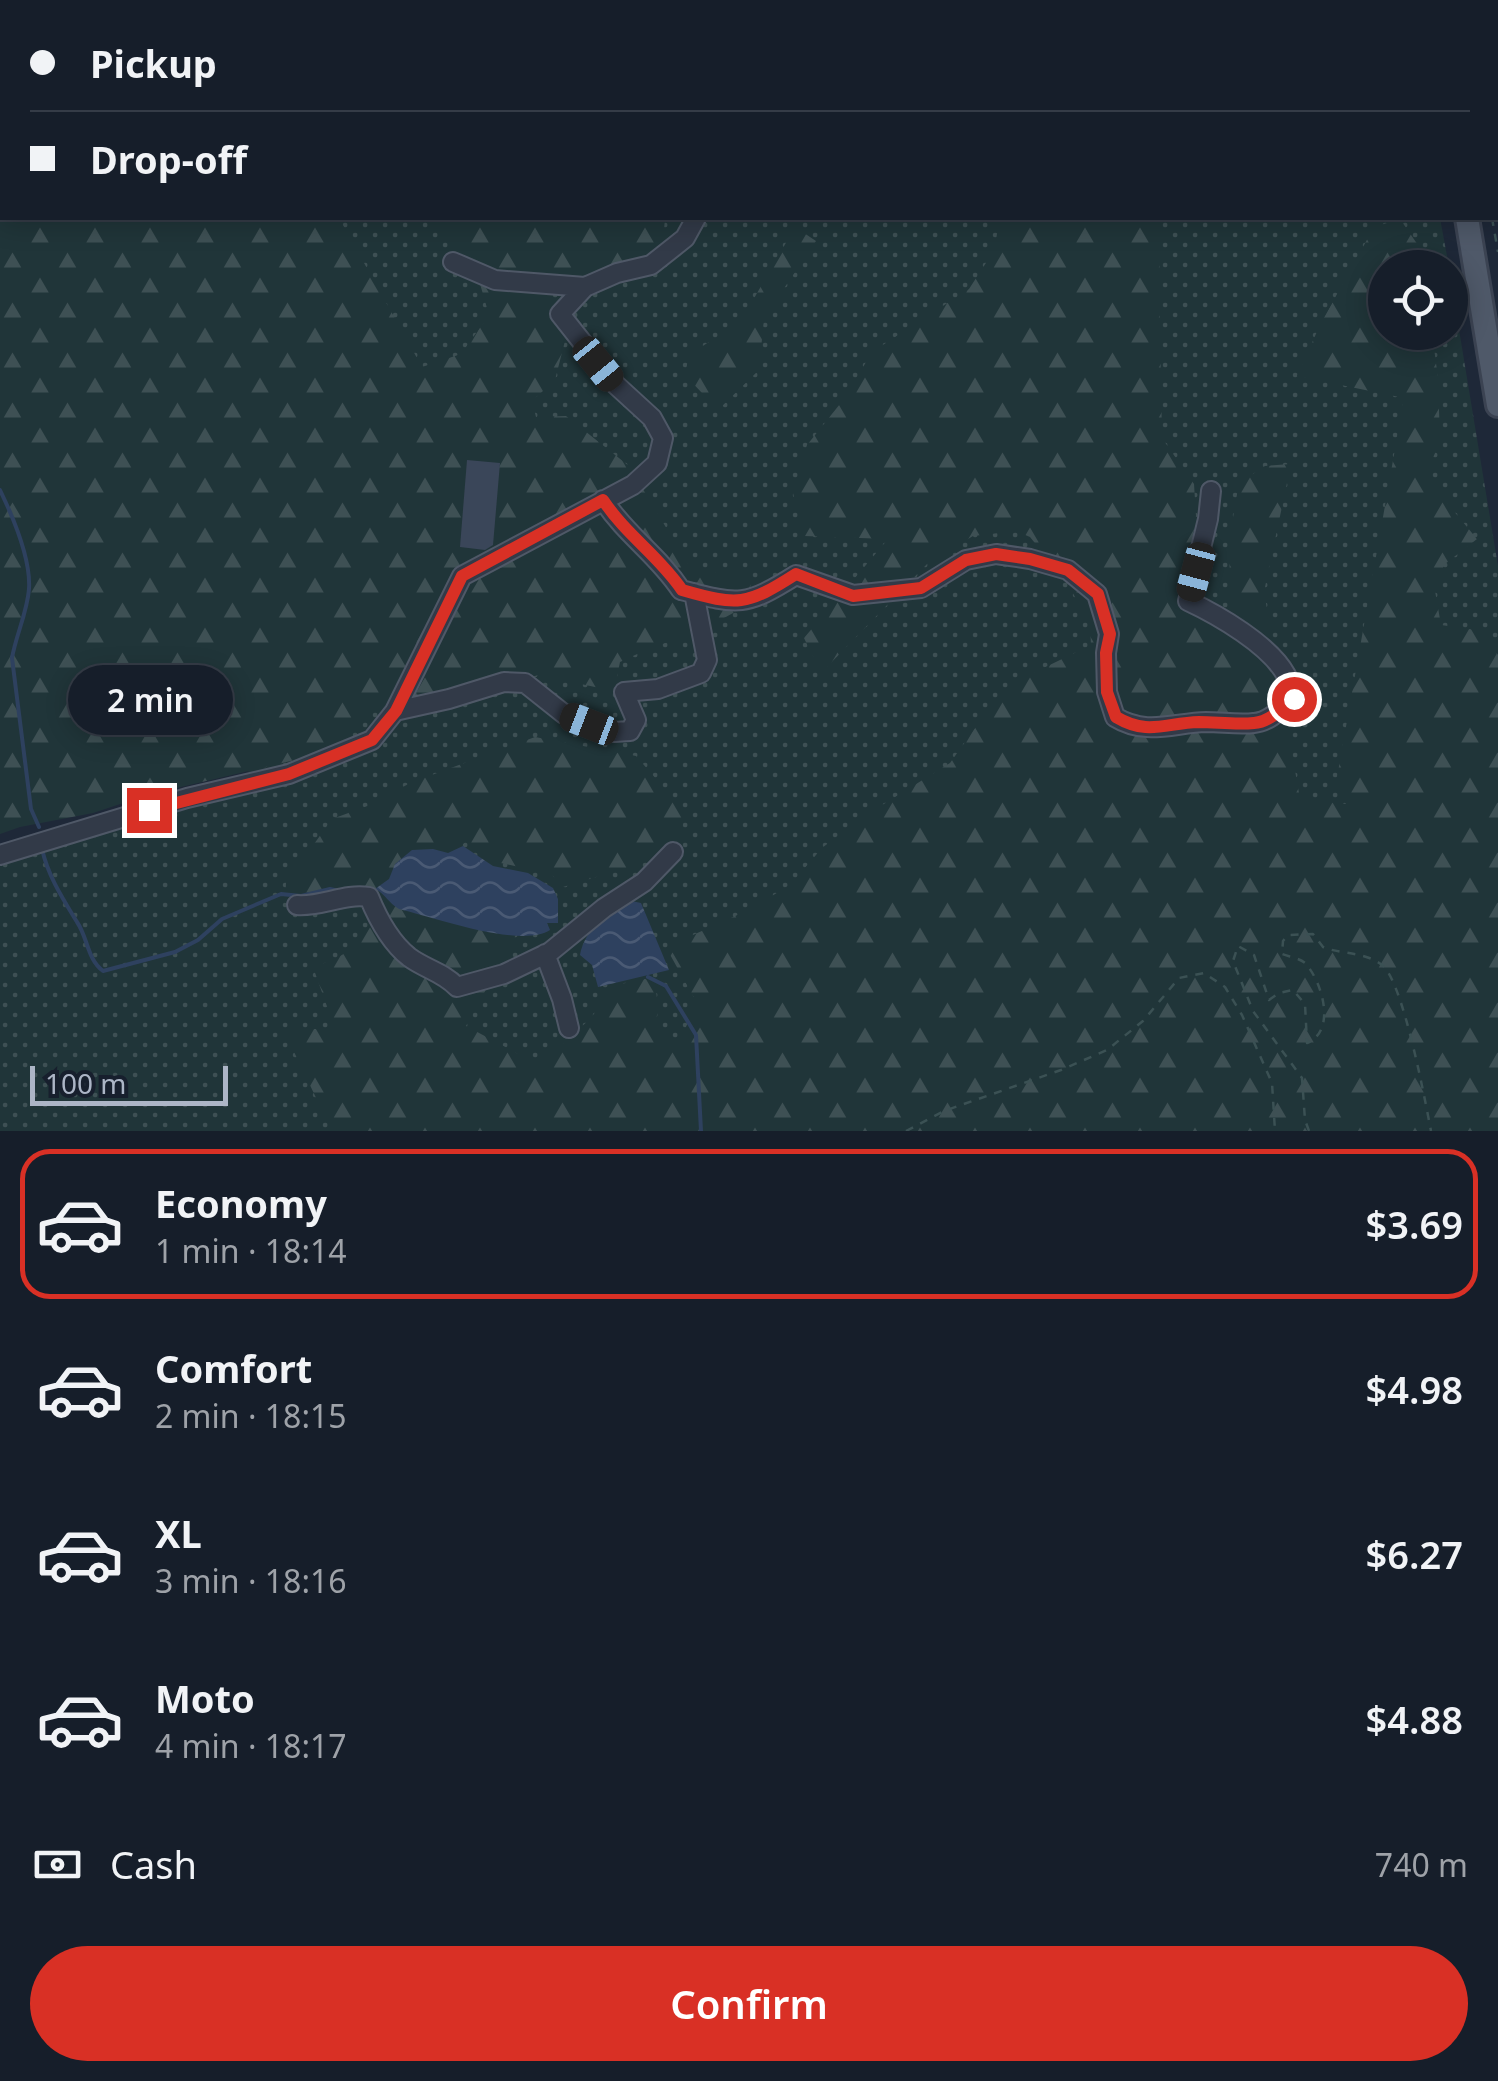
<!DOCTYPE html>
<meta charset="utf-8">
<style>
:root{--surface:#161e2a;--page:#1f2732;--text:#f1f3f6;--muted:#9ea2a8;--line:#353c47;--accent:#d93025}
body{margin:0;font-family:"Noto Sans",sans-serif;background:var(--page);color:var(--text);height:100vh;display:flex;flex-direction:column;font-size:38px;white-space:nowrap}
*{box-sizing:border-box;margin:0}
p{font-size:32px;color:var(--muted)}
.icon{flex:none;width:55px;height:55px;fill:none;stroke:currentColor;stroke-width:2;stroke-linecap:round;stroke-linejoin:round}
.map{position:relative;height:1131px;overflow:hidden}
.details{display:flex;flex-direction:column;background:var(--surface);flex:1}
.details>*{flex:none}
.guide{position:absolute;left:0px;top:0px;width:1500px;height:220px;box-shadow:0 5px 25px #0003,0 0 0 2px var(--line);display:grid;align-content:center;height:220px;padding:0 30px;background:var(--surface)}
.controls{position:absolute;left:1368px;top:250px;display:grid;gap:20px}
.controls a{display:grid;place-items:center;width:100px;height:100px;border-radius:50%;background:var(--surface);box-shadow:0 5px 25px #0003,0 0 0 2px var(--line);font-size:50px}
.scale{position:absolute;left:30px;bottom:25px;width:198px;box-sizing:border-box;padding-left:10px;border:5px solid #acb5c6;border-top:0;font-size:28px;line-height:35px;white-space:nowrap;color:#acb5c6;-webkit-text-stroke:8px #171f2d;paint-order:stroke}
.end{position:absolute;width:45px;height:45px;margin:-22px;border:12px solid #d93025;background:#fff;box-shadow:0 0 0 5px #fff}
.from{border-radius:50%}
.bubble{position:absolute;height:70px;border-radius:35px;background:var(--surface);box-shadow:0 5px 25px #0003,0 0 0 2px var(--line);font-size:32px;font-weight:600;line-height:70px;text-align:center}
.car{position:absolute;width:30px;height:60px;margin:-30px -15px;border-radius:12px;box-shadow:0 0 8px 2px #0007;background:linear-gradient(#222 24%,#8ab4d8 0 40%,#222 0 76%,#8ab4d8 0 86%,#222 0)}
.guide b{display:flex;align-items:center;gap:35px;height:95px;font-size:38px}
.guide b+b{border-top:2px solid var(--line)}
.guide i{width:25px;height:25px;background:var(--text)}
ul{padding:18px 0 0;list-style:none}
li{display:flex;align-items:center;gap:30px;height:150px;margin:0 20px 15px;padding:0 10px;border:5px solid transparent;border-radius:30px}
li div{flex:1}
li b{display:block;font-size:38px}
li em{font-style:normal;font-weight:600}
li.active{border-color:var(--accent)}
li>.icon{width:90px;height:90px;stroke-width:1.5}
.pay{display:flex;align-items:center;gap:25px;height:110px;padding:0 30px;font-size:38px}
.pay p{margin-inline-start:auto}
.primary-button{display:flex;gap:20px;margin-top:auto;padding:20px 30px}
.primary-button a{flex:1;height:115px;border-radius:60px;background:var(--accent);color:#fff;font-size:40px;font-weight:600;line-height:115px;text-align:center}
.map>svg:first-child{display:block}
</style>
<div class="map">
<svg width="1498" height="1131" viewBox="0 0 1498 1131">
<defs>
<pattern id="grass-dots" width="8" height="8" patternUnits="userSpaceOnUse" patternTransform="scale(2.5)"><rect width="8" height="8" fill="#203539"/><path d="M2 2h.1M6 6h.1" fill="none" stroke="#3e5054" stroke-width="1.8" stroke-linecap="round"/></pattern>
<pattern id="forest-firs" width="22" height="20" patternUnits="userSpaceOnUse" patternTransform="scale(2.5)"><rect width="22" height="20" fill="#203539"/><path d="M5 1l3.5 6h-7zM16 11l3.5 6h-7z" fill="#3e5054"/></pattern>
<pattern id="water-waves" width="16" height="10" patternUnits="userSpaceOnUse" patternTransform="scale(2.5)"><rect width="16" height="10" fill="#2e415f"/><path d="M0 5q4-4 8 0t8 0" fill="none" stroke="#4a5a74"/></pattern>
</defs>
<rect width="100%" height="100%" fill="#1e2838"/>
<path fill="url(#grass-dots)" d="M190,0H1405V2H191Z
M318,218H1440L1449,267L1385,268V332H1450V275L1498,566V837L428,1131H0V858L247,784Z"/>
<path fill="url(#forest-firs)" d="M0,0L211,2H2V218H339L422,367L461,354L489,315L472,256L423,218H665L663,242L650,270L538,285L552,302L567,333L555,380L532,401L536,417L566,416L629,466L688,564L718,573L752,568L749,603C710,630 663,641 620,662L614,691L538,675L445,706L429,694L409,693L394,705L364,714L320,754L147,795L93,813L20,827L0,834Z
M314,0H814L315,2Z
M999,218H1162L1159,277L1162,438L1194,484L1196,516L1188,568L1194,605L1216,620L1229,608L1230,535L1239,483L1265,466L1291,464L1264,592L1300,799L1346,804L1335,789L1404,398L1297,376L1320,325L1374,227L1400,219L1420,248L1423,267L1385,268V332L1432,333L1438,378L1440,442L1427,471L1433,486L1477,539L1445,564L1434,585L1441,625L1476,630L1498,655V1131H332L283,1029H335L313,967C359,951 374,938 372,887L320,890L285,903L286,883L332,819L373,804L410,783L535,737L636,756L685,812L679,844L643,863L563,887L551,874L487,860L466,841L457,850L447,852L433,844L412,855L518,931L466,1026L539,1065L590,1019L616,985L645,979L655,981L658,1008L655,1029L679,1042L697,1003L668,951L684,939L753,908L791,884L822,848L858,820L950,763L983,717L1029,675L1091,645L1090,625L1068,584L1030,537L1016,531L973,536L928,563L821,673L804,638L888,539L804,536L793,493L807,445L844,399L872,352L969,289L995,249Z
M795,227L816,241L764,318L759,370L718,410L685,375L689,355L741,321Z"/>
<path fill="url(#water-waves)" d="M463,846L493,866L528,873L553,888L558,899V923H547L550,930C521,949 433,917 399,909C388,903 386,894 375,889L389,879L395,864L412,850L433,849L448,853Z
M627,900L641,903L669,970L598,987L592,965L580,955C585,929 606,914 627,900Z"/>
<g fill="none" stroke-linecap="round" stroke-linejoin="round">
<path stroke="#2e415f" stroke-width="4" d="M0,490C13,517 31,558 29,589C27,613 16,635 12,658L31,809L39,827
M42,849C48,876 63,899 77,922C88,938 87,959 103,971L175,952L198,940L222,919L281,894L301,896L330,889L339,891
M648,977L666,986L696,1035L701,1131"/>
</g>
<path fill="#3a4659" d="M467,460L500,463L493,545L485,550L460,547Z"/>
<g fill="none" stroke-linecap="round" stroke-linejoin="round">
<defs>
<path id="minor" d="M937,2V0
M453,262L495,280L585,287
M603,500C627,536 658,555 681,590C739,605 745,607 796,575L853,595L921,588L966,560L996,554L1030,559L1068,570L1097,594L1109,634L1106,653L1107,692L1115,717C1146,736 1173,723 1206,722C1222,722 1239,725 1254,723C1269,722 1282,708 1293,699C1291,692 1290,682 1286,675C1270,645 1218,615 1188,601L1208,519L1211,491
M395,711L449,699L504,682L525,683L564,714L614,732L630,731L636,720L624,692L658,689L701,673L707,660L694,593
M0,855L187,798L289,774L372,740L395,711L462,576L633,485L657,463L663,438L652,418L616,385L560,314L585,287L617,273L651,265L685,238L696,218
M297,905C322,907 344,893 369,897C378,919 390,942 409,957C425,969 443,972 457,987L504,974L550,952L604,908L644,882L673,852
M545,954L562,999L569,1028"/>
<path id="major" d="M1431,0V2
M1467,218L1498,405"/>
</defs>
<use href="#minor" stroke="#4f5867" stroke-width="22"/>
<use href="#major" stroke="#3b4352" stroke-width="28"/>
<path stroke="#3b5154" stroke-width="2.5" stroke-dasharray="8 8" stroke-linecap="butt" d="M1457,0V2
M1492,218L1498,252
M906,1131L944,1111L1061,1070L1107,1050L1143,1021L1179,978L1204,973L1225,987L1242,1015L1272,1083L1275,1131
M1309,1131L1305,1120L1302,1078L1253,1011L1233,961L1238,946L1254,955L1269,1000L1279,993L1293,990L1305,1004L1307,1043C1337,1031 1322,981 1305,963C1299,958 1290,957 1282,954L1283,941L1288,935L1313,934L1323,947C1342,955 1364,951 1382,965C1403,981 1425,1100 1431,1131"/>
<use href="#minor" stroke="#323a48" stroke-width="18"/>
<use href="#major" stroke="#4f5969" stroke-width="22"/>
</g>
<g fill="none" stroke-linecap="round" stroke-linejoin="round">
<path stroke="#d93025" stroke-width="12" d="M149,810L289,774L372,740L396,711L462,576L603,500C627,536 658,555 682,590C738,606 746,606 796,574L853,596L921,588L966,560L996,554L1030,559L1068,570L1098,594L1110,634L1106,653L1107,692L1116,717C1148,736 1165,723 1199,722C1216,722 1236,725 1254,723C1269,722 1282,709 1294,699"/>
</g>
</svg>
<div class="controls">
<a><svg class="icon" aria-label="locate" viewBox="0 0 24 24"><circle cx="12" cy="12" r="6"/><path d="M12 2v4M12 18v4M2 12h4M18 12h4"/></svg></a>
</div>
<div class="scale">100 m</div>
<i class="end from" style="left:1294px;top:699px"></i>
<i class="end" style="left:149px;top:810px"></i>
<div class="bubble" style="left:68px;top:665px;width:165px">2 min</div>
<i class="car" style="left:598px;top:364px;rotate:141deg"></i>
<i class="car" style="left:1196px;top:572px;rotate:195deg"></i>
<i class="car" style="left:589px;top:724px;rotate:291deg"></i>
<div class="guide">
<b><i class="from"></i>Pickup</b>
<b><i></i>Drop-off</b>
</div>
</div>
<section class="details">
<ul>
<li class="active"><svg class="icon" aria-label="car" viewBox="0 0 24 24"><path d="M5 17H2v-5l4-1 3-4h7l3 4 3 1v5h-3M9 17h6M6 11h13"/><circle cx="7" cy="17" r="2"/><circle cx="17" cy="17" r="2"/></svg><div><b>Economy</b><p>1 min · 18:14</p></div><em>$3.69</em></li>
<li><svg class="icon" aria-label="car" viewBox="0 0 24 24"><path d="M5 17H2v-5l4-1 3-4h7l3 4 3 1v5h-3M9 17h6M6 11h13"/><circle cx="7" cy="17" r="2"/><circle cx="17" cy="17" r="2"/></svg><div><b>Comfort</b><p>2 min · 18:15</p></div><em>$4.98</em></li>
<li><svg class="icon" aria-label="car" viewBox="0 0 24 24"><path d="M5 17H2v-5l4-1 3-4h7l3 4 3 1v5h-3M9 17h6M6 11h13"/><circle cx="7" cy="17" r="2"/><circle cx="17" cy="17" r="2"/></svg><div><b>XL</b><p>3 min · 18:16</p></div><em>$6.27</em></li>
<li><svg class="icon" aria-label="car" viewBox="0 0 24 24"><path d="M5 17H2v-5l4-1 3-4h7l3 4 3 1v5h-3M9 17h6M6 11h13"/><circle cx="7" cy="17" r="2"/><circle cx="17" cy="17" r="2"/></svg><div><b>Moto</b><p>4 min · 18:17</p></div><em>$4.88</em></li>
</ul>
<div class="pay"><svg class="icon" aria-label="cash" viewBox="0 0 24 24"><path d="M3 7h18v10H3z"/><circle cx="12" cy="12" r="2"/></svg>Cash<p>740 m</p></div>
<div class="primary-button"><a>Confirm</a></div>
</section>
